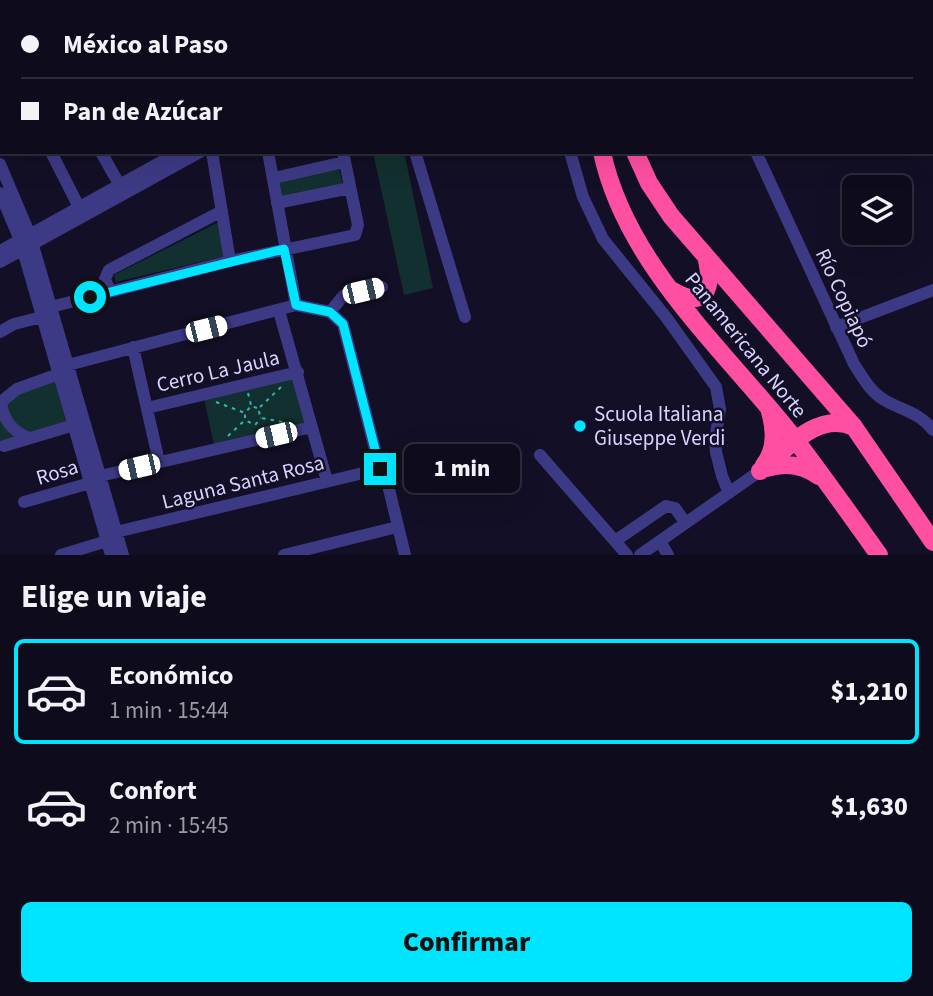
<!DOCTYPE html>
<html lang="es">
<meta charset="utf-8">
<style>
:root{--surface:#0e0b1c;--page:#1c1929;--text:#f1f3f6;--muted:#9b9ba3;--line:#2e2b3b;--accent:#00e5ff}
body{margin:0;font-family:"Source Sans 3",sans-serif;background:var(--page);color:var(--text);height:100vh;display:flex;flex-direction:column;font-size:26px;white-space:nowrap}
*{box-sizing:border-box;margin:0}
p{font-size:23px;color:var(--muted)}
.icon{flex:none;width:38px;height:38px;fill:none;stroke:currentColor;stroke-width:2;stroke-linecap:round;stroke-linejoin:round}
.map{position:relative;height:555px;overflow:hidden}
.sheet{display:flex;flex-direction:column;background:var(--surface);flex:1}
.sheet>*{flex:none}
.top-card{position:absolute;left:0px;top:0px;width:934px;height:154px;box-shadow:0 7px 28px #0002,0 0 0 2px var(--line);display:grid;align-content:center;height:154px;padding:0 21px;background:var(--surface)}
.tools{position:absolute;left:842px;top:175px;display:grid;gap:14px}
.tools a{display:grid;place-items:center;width:70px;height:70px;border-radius:10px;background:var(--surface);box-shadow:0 7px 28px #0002,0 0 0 2px var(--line);font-size:35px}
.end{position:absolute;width:32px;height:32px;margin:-16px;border:9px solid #00e5ff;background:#111;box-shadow:0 0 0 4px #111}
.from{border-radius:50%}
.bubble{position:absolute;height:49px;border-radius:10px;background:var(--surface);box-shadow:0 7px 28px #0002,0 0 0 2px var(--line);font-size:23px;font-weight:800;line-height:49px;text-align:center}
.car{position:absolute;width:21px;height:42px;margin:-21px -10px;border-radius:9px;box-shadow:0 0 5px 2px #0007;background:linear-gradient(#fff 24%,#345 0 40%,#fff 0 76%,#345 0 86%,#fff 0)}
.top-card b{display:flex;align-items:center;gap:24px;height:66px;font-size:26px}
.top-card b+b{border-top:2px solid var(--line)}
.top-card i{width:18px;height:18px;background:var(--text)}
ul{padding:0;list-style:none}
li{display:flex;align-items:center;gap:21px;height:105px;margin:0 14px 10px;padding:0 7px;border:4px solid transparent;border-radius:10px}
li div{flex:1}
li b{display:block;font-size:26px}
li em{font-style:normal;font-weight:800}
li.active{border-color:var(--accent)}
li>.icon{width:63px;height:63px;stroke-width:1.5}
h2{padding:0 21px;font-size:32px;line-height:84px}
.cta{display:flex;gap:14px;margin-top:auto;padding:14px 21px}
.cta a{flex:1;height:80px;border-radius:10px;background:var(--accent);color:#111;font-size:28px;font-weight:800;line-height:80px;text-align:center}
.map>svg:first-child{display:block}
</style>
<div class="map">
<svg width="933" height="555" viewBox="0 0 933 555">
<rect width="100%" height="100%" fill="#130f26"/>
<path fill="#12302f" d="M373,152H404L433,288L404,295Z
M339,169L343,184L282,196L279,181Z
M219,222L225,256L116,282L114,275Z
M295,377L308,424L214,445L204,398Z
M55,382L66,422L0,443V400Z"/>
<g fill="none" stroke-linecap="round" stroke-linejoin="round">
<path stroke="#0c2248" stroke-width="16" d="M902,0L903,2
M933,94V95"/>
<path stroke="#2fb8b0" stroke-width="2" stroke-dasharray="3.5 5" stroke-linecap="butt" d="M281,387L258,409L261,418L283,422
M248,393L251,405
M216,402L245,413
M257,408L251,406L245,413V420L255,425L261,418
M228,436L245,420"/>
<path stroke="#3d3a85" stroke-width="12" d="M102,0L103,2
M126,0L127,2
M246,0L247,2
M307,0L308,2
M510,0L511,2
M685,0L686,2
M82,1L83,0
M194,2L196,0
M438,2L440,0
M454,2L456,0
M0,67L2,68
M0,129L2,128
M51,152L79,207
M101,152L119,184
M212,152L230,261
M268,152L296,305
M415,152L465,317
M570,152L583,197L603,239L666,317L716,387L720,409L715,440L716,452L722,476L729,493
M756,152L854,364C863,378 871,393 886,401C904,411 920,413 933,430
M0,164L30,235L123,555
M274,178L344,162
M0,193L20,240L111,555
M277,203L350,188
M0,251L179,152
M0,262L200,152
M110,292L105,279L109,270L222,211
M51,307L230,261L355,235L358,225L343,152
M279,311L327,481
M330,312L344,295L382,287
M836,327L933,290
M0,332L14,324L42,317
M133,347L159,462
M68,365L296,305L330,312L343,324L380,469L387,481L405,555
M147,408L298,372
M29,438C12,431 3,420 1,402L17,389L59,374
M4,446L74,425
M540,455L627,555
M24,502L90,483L100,476L312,427
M116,532L380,469
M615,541L666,506L675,508L685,522
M660,541L668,555
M61,555L107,541
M284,555L397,527
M640,555L760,471"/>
<path stroke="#ff4fa3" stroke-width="18" d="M611,2L612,0
M638,2L640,0
M602,152C626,266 728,353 797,442C825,479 852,517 879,555
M635,152L649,183L671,216L854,427L933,542
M673,291C704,310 713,289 707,260
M764,465C776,450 775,429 770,412
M767,468C786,462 803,465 819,476
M760,471C785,450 818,410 854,427"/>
</g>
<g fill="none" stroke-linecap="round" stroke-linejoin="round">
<path stroke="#00e5ff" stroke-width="9" d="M90,297L284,249L296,305L330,312L343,324L380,469"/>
</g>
<circle fill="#00e5ff" stroke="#130f26" stroke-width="2.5" cx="580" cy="426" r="7"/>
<g text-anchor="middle" stroke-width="5" stroke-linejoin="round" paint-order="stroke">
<g font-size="21" fill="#d9d4ff" stroke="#130f26">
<text transform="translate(844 298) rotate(65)" y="7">Río Copiapó</text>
<text transform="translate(746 345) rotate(51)" y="7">Panamericana Norte</text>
<text transform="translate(218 371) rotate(-13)" y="7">Cerro La Jaula</text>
<text transform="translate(57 472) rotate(-17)" y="7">Rosa</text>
<text transform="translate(243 482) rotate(-14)" y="7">Laguna Santa Rosa</text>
</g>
<g font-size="21" fill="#d9d4ff" stroke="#130f26" text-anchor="start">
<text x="594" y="421">Scuola Italiana<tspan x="594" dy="24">Giuseppe Verdi</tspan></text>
</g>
</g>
</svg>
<div class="tools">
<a><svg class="icon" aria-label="layers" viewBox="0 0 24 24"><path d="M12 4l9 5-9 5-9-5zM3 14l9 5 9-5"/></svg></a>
</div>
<i class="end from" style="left:90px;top:297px"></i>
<i class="end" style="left:380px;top:469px"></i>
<div class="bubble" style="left:404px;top:444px;width:116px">1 min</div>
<i class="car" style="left:363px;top:291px;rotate:77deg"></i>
<i class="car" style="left:206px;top:329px;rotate:76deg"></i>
<i class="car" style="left:276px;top:435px;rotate:257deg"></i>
<i class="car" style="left:139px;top:467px;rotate:257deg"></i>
<div class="top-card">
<b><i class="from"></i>México al Paso</b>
<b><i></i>Pan de Azúcar</b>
</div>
</div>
<section class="sheet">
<h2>Elige un viaje</h2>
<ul>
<li class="active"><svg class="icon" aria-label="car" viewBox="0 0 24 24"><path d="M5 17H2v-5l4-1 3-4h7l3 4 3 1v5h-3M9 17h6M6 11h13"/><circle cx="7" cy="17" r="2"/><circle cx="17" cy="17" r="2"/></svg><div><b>Económico</b><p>1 min · 15:44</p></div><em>$1,210</em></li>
<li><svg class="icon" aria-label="car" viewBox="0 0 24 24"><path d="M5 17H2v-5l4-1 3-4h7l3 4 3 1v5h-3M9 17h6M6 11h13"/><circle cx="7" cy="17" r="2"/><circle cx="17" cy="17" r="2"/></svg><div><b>Confort</b><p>2 min · 15:45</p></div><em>$1,630</em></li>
</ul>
<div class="cta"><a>Confirmar</a></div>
</section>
